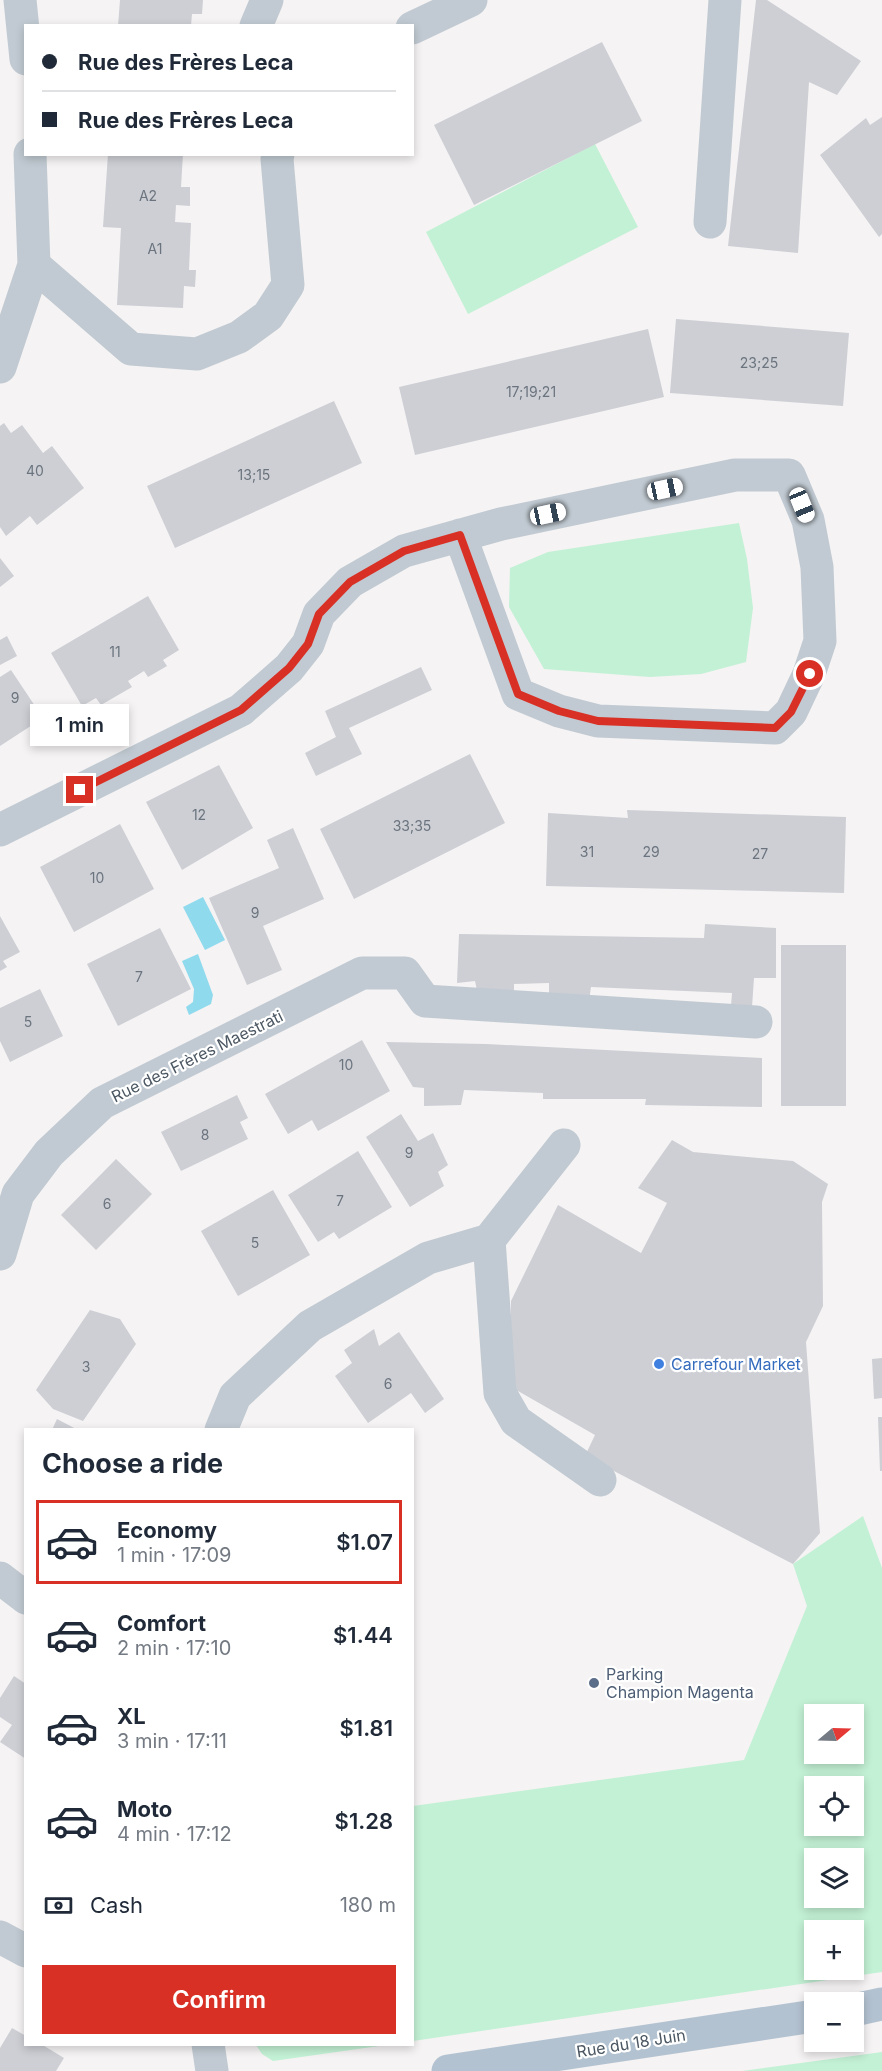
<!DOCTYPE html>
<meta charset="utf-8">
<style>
:root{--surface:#fff;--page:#f2f2f3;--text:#1f2937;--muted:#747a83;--line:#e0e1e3;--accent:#d93025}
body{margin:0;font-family:Inter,sans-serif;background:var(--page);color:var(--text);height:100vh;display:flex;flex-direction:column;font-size:22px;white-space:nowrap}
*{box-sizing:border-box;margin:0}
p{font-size:20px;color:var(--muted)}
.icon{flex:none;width:33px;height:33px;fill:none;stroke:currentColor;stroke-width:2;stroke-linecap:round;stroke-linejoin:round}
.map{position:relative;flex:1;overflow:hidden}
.sheet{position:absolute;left:24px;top:1428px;width:390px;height:618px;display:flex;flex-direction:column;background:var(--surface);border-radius:0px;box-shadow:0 3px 9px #0003}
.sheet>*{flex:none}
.top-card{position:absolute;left:24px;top:24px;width:390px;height:132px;border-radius:0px;box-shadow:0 3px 9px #0003;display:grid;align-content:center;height:132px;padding:0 18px;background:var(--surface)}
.needle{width:39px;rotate:71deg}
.tools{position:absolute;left:804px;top:1704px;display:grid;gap:12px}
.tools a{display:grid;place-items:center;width:60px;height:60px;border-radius:0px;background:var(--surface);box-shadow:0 3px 9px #0003;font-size:30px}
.end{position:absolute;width:27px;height:27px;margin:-14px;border:8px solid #d93025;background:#fff;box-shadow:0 0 0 3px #fff}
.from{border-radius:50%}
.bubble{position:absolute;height:42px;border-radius:0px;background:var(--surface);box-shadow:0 3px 9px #0003;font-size:20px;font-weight:600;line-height:42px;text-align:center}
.car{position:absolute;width:18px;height:36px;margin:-18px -9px;border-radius:8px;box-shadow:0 0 4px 2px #0007;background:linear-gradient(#fff 24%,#345 0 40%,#fff 0 76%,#345 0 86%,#fff 0)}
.top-card b{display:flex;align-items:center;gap:21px;height:57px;font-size:22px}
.top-card b+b{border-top:2px solid var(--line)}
.top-card i{width:15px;height:15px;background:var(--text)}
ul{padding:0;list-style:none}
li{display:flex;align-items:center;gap:18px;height:84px;margin:0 12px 9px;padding:0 6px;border:3px solid transparent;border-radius:0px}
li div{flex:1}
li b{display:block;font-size:22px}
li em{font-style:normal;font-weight:600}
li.on{border-color:var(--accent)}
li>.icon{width:54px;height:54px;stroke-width:1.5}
h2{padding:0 18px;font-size:27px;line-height:72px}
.pay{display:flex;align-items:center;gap:15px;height:66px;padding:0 18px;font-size:22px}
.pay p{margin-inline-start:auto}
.action{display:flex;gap:12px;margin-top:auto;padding:12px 18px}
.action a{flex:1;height:69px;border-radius:0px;background:var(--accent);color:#fff;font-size:24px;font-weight:600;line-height:69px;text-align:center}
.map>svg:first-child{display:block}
</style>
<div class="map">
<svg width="882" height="2071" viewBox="0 0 882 2071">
<rect width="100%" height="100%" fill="#f5f3f3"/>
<path fill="#c3f1d5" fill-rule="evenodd" d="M595,144L638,227L468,314L426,232Z
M739,523L747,559L753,608L746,662L701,674L650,677L544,669L509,607L510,568L548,552Z
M863,1516L882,1568V1972L413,2041V1806L744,1760L807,1606L793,1564ZM814,1714H854V1754H814ZM814,1786H854V1826H814ZM814,1858H854V1898H814ZM814,1930H854V1970H814Z
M256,2045H386L273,2061L262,2054Z
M882,2052V2071H742Z"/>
<path fill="#90daee" d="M203,897L225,940L205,950L183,907Z
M198,954L213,995L211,1004L189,1015L186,1007L193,1002L194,989L182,961Z"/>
<path fill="#cdcfd5" d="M120,0H203L202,14H192L191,26H118Z
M756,0H767L861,61L837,95L809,82L798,253L728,246Z
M602,42L642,121L474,205L434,125Z
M882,117V234L879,237L820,155L866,118L870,125Z
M108,154H183L181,187H190V206L176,205L175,222L191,223L189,270H196L195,287L184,286L183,308L117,305L121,228L103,227Z
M676,319L849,333L843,406L670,393Z
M648,329L664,397L415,455L399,387Z
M334,401L362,463L175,548L147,486Z
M4,423L11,433L22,425L43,453L52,446L84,488L37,525L30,516L6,536L0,527V426Z
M0,558L14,576L0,587Z
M148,596L179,650L163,660L167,666L148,677L144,671L128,681L132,687L101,705L96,698L82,706L51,653Z
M7,636L17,656L0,665V640Z
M421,667L432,690L349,728L362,754L316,776L305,753L336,737L325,711Z
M11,670L43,718L0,746V677Z
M470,754L505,823L354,899L320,829Z
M219,765L253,828L182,870L146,802Z
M627,810L846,817L844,893L546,886L548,813L628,818Z
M120,824L154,889L74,932L40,867Z
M293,828L324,899L263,926L282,970L247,985L209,898L279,868L267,840Z
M0,916L20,952L3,961L7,967L0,971Z
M705,924L776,928V978H754L752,1007L731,1006L732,993L591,987L589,1001L549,999V983L514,984V998L478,995L475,981L457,983L459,934L704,938Z
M160,928L191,989L118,1026L87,964Z
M781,945H846V1106H781Z
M40,989L63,1036L10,1062L0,1041V1008Z
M362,1040L390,1091L318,1131L312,1120L288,1134L265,1094Z
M386,1042L486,1044L762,1058V1107L645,1105L646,1099H543V1093L464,1090L461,1105L424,1106V1088L413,1087Z
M237,1095L248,1118L240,1122L248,1139L181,1171L161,1132Z
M401,1114L418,1141L433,1133L448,1165L438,1172L444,1186L410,1207L366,1137Z
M672,1140L693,1152L793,1161L828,1184L822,1202L823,1306L806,1342L820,1533L793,1564L585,1456L595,1435L511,1387V1301L558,1205L641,1253L667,1203L638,1188Z
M358,1151L392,1207L339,1239L334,1232L318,1242L288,1195Z
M116,1159L152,1194L96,1250L61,1215Z
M273,1190L310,1255L238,1296L201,1231Z
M90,1310L120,1319L136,1344L83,1421L53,1409L36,1390Z
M374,1329L379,1346L399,1332L444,1399L425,1413L411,1393L368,1423L335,1376L352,1363L344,1350Z
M882,1358V1398L874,1399L872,1359Z
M878,1417H882V1471H880Z
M57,1419L78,1430H52Z
M14,1676L26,1684V1759L0,1742L12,1725L0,1717V1698Z
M12,2028L26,2036V2044H41L64,2058L56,2071H0V2048Z"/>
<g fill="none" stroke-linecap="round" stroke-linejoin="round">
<path stroke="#c1cad2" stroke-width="33" d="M20,0L26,59
M256,26L267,0
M412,28L471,0
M710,222L725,0
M34,265L131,349L197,354L239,337L268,316L288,285L277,159L278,154
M0,367L34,265L30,154
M0,830L241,710L289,668L308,644L319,614L350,582L404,551L501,524L735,475H789L808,520L817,567L820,641L809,674L791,712L775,728L598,721L559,711L518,694L460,535
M564,1145L489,1240L500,1393L516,1421L600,1480
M0,1254L18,1194L49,1153L102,1103L362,973H405L425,1001L756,1022
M221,1430L235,1396L310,1326L428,1258L489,1240
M0,1578L26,1598
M0,1937L26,1951
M208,2044L212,2071"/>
<path stroke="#b3c2d1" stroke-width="33" d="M854,2010L882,2004
M448,2071L814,2016"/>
</g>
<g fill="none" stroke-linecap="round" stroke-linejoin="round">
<path stroke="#d93025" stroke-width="8" d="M80,790L241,710L289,668L308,644L319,614L350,582L404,551L460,535L518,694L559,711L598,721L775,728L791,712L810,674"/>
</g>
<circle fill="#3f7fe0" stroke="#fff" stroke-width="2" cx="659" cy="1364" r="6"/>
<circle fill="#5c6f8a" stroke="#fff" stroke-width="2" cx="594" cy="1683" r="6"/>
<g text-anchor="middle" stroke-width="4.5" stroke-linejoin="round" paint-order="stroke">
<g font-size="14" fill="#6b747e">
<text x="148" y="201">A2</text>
<text x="155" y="254">A1</text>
<text x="759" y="368">23;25</text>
<text x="531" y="397">17;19;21</text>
<text x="35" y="476">40</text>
<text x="254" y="480">13;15</text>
<text x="115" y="657">11</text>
<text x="15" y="703">9</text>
<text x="199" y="820">12</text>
<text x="412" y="831">33;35</text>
<text x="587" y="857">31</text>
<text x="651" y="857">29</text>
<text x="760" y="859">27</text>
<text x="97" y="883">10</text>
<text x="255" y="918">9</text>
<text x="139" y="982">7</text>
<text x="28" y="1027">5</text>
<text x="346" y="1070">10</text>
<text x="205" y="1140">8</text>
<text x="409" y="1158">9</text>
<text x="340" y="1206">7</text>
<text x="107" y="1209">6</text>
<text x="255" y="1248">5</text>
<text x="86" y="1372">3</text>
<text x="388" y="1389">6</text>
</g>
<g font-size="16" fill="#4a5661" stroke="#fff">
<text transform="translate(197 1056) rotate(-26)" y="6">Rue des Frères Maestrati</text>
<text transform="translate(631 2043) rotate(-9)" y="6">Rue du 18 Juin</text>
</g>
<g font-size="16" fill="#366cbe" stroke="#fff" text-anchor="start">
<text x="671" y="1370">Carrefour Market</text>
</g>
<g font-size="16" fill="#4e5e75" stroke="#fff" text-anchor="start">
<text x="606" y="1680">Parking<tspan x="606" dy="18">Champion Magenta</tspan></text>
</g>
</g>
</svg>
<div class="tools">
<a><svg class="needle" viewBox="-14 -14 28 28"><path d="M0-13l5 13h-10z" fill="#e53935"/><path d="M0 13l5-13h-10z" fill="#747a83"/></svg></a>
<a><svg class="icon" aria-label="locate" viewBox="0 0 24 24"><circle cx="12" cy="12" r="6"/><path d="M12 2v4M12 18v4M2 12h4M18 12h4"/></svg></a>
<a><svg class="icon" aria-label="layers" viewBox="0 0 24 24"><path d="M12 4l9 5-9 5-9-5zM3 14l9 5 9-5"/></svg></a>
<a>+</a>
<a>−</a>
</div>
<i class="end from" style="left:810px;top:674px"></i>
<i class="end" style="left:80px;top:790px"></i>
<div class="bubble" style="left:30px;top:704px;width:99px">1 min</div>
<i class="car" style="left:665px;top:489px;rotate:78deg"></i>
<i class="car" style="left:802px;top:505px;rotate:158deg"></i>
<i class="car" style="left:548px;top:514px;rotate:78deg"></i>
<div class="top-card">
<b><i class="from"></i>Rue des Frères Leca</b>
<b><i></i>Rue des Frères Leca</b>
</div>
<section class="sheet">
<h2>Choose a ride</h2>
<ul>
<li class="on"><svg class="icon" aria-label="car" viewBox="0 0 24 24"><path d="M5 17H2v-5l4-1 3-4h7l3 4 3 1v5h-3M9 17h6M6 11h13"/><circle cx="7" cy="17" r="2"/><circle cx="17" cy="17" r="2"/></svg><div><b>Economy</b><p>1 min · 17:09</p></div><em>$1.07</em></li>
<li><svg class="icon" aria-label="car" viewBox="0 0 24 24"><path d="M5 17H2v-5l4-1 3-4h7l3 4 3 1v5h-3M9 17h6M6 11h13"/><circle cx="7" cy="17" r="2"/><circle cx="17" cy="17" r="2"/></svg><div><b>Comfort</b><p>2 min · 17:10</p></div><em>$1.44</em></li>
<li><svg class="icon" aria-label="car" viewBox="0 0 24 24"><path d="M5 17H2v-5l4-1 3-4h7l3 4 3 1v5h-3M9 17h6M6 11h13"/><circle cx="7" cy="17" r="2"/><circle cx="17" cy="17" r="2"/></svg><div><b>XL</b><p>3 min · 17:11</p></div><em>$1.81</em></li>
<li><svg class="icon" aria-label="car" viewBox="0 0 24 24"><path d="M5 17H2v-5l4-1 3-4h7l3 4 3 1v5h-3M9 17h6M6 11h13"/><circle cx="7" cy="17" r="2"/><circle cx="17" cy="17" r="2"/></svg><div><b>Moto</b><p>4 min · 17:12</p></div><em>$1.28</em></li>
</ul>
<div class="pay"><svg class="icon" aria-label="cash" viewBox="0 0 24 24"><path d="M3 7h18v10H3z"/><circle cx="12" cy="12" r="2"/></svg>Cash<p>180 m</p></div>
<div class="action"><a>Confirm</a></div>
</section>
</div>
